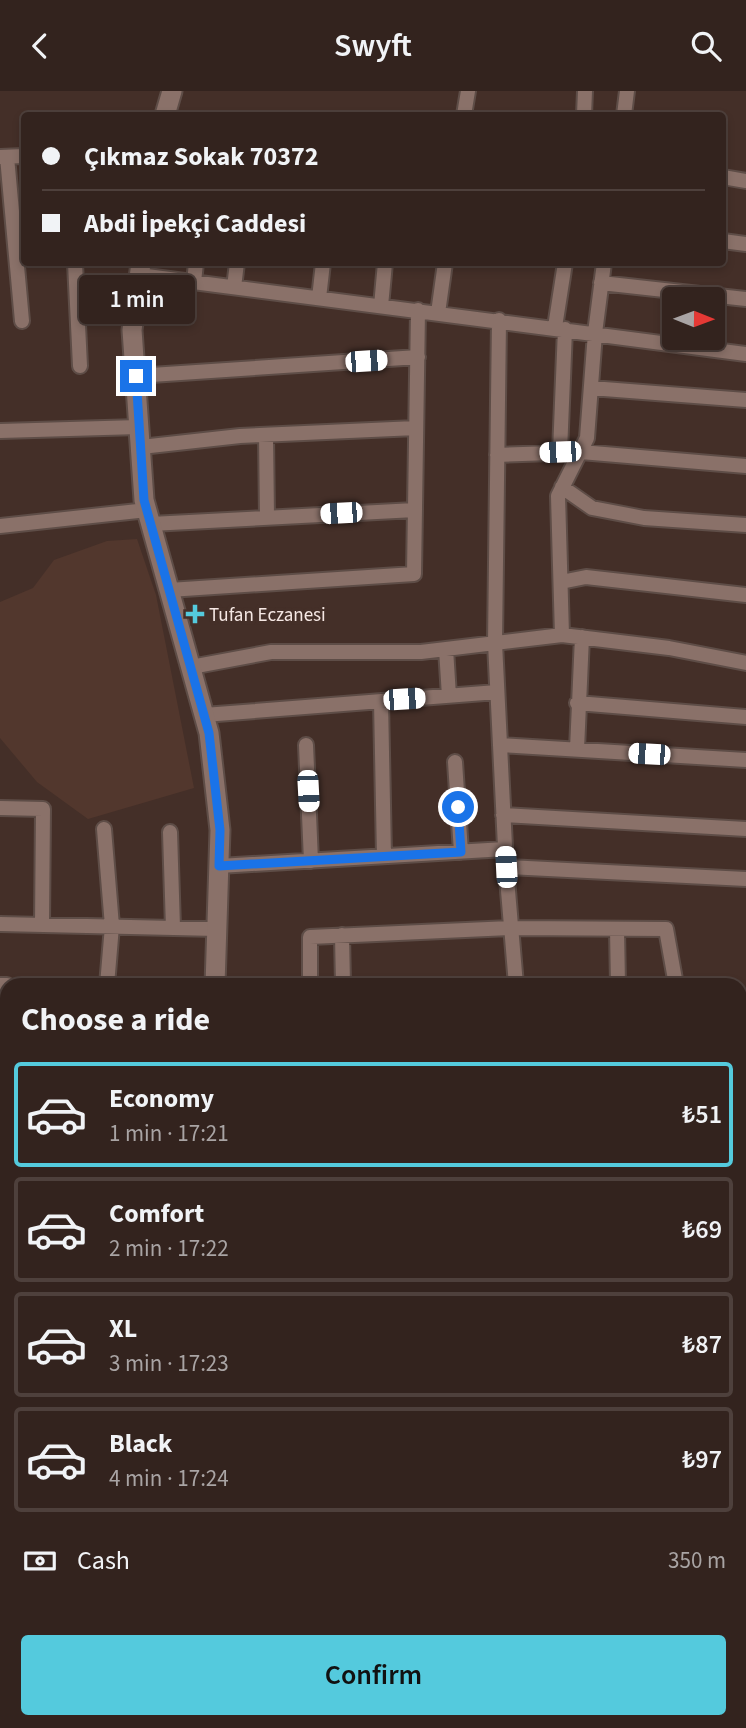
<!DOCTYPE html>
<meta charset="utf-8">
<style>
:root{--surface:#33231e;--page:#3e2f2b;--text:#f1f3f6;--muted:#a9a4a4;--line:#4e403c;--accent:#54cadd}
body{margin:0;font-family:"Source Sans 3",sans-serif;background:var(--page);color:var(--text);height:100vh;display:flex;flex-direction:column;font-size:26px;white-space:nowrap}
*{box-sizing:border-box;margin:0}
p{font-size:23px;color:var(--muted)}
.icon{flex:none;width:38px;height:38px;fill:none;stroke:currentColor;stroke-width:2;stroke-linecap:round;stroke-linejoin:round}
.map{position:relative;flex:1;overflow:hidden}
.details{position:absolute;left:0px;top:887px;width:747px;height:751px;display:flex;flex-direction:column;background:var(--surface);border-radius:21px 21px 0 0;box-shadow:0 4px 10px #0003,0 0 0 2px var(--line)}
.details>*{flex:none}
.guide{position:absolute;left:21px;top:21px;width:705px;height:154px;border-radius:7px;box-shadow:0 4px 10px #0003,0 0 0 2px var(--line);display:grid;align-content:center;height:154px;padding:0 21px;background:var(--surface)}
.needle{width:46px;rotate:91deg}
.buttons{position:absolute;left:662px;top:196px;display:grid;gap:14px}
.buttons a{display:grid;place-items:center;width:63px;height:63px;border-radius:7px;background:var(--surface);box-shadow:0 4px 10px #0003,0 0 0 2px var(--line);font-size:35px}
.end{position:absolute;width:32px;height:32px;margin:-16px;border:9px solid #1a73e8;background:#fff;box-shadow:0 0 0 4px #fff}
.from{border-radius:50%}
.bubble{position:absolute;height:49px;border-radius:7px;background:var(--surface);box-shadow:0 4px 10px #0003,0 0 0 2px var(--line);font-size:23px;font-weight:600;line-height:49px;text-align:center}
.car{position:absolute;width:21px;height:42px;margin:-21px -10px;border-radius:9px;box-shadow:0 0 5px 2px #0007;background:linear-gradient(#fff 24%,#345 0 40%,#fff 0 76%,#345 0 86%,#fff 0)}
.guide b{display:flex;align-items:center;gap:24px;height:66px;font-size:26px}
.guide b+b{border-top:2px solid var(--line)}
.guide i{width:18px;height:18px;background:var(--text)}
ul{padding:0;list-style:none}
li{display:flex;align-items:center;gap:21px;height:105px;margin:0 14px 10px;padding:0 7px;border:4px solid var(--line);border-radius:7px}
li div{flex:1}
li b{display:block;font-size:26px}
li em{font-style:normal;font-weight:600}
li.on{border-color:var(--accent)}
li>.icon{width:63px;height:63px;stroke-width:1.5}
h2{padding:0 21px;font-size:32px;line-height:84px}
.pay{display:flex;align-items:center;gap:18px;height:77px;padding:0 21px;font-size:26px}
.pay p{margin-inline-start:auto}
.primary-button{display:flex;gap:14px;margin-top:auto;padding:14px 21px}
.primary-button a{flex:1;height:80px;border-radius:7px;background:var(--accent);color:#111;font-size:28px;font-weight:600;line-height:80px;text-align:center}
header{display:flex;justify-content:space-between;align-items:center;height:91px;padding:0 21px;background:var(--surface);font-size:32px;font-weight:600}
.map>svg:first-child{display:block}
</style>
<header><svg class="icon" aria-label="back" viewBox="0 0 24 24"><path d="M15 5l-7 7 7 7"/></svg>Swyft<svg class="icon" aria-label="search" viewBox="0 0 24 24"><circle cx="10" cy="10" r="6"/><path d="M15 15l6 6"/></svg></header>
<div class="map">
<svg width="746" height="1637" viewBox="0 0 746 1637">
<rect width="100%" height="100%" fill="#442f28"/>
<path fill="#52372d" d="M137,448L156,504L194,697L88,728L37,691L0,647V511L33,497L54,469L107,450Z"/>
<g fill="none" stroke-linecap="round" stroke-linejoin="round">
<defs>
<path id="minor" d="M464,24L468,0
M584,24L585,0
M624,24L627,0
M0,66L24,65
M7,66L22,230
M723,86L746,90
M723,150L746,153
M75,172L80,275
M139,184L746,263
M194,191L196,172
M601,192L746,208
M234,196L237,172
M319,207L323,172
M381,215L385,172
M438,222L445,172
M499,229L495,552L506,776L516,894
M555,236L565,172
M136,285L418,266
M591,297L746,309
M0,340L139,336
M266,344L267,426
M141,356L240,345L416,337
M560,361L565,238
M497,364L581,361L746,375
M562,396L592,417L644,427L746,434
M151,433L415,419
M0,435L147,419
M561,491L586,486L746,504
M169,499L414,483L418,219
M562,544L558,405L587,347L595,242L604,172
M446,558L449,605
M191,576L271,561H421L562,544L669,557L746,572
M381,610L384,765
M577,612L746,626
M204,624L497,601
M306,654L311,770
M500,654L746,669
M577,658L582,546
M455,671L461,761
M0,717L43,718L42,834
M503,724L746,738
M104,738L112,835L107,894
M170,741L173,837
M219,775L505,758
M506,776L746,788
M0,833L217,838
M617,838L618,894
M342,844L343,894
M0,894H7
M310,894V846L511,837L666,838L676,894
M740,933H746
M740,969H746
M0,985L7,986
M740,1029L746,1030
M0,1296H7
M740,1570L746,1551
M740,1581L746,1597
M0,1590L7,1588
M28,1631L30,1637
M262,1631L264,1637
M342,1631L343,1637
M377,1631L378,1637
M447,1631L449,1637
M512,1631L514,1637
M564,1631L567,1637
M653,1631L655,1637
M170,1637L184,1634V1631"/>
<path id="tertiary" d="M740,1181H746
M0,1226H7
M740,1524L746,1534"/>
<path id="secondary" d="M165,24L172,0
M141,172L132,239L144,409L209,642L220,739L215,894
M740,1425L746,1422
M472,1637L479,1631"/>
</defs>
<use href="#minor" stroke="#5e4d47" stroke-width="18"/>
<use href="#tertiary" stroke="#5e4d47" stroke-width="21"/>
<use href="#secondary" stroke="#5e4d47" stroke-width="23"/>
<use href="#minor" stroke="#8a7169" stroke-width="14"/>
<use href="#tertiary" stroke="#8a7169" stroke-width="18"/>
<use href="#secondary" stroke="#8a7169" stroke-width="19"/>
</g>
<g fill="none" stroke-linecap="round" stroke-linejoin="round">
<path stroke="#1a73e8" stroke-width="9" d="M136,285L144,409L209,642L220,739L219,775L461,761L458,716"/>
</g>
<path fill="#54cadd" stroke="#442f28" stroke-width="2.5" d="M191.5 512.5h7v7h7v7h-7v7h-7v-7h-7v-7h7z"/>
<g text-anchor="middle" stroke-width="7" stroke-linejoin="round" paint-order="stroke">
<g font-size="19" fill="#f6e8e4" stroke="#442f28" text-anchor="start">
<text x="209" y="530">Tufan Eczanesi</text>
</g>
</g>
</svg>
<div class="buttons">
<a><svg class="needle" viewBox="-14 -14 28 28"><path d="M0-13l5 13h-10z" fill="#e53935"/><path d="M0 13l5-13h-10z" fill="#a9a4a4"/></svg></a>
</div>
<i class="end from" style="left:458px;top:716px"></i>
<i class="end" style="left:136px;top:285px"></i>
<div class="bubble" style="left:79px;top:184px;width:116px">1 min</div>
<i class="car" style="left:366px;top:270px;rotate:86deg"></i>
<i class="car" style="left:560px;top:361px;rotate:268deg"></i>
<i class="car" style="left:341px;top:422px;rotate:267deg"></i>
<i class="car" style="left:404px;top:608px;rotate:86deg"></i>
<i class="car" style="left:649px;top:663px;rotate:273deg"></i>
<i class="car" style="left:308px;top:700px;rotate:177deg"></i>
<i class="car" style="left:506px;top:776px;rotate:357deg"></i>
<div class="guide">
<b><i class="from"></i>Çıkmaz Sokak 70372</b>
<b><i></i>Abdi İpekçi Caddesi</b>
</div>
<section class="details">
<h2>Choose a ride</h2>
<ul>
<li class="on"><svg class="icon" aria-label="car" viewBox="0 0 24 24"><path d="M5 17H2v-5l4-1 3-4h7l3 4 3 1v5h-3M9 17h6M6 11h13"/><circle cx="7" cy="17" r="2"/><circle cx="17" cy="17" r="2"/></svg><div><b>Economy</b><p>1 min · 17:21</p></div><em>₺51</em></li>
<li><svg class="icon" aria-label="car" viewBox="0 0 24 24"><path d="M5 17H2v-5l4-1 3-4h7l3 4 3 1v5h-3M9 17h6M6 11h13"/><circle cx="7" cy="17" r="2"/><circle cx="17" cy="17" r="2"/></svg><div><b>Comfort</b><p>2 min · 17:22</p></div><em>₺69</em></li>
<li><svg class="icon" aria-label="car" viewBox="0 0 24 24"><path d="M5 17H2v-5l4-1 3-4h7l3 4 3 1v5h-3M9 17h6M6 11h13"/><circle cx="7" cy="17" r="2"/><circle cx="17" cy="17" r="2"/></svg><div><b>XL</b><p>3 min · 17:23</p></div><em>₺87</em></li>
<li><svg class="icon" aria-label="car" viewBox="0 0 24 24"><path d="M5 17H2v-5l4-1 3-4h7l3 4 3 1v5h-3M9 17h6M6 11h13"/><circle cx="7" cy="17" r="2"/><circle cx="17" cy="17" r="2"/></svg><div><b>Black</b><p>4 min · 17:24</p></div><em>₺97</em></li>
</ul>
<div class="pay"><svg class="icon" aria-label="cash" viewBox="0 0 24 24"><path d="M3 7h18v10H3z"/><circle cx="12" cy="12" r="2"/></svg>Cash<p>350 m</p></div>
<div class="primary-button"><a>Confirm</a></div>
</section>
</div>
